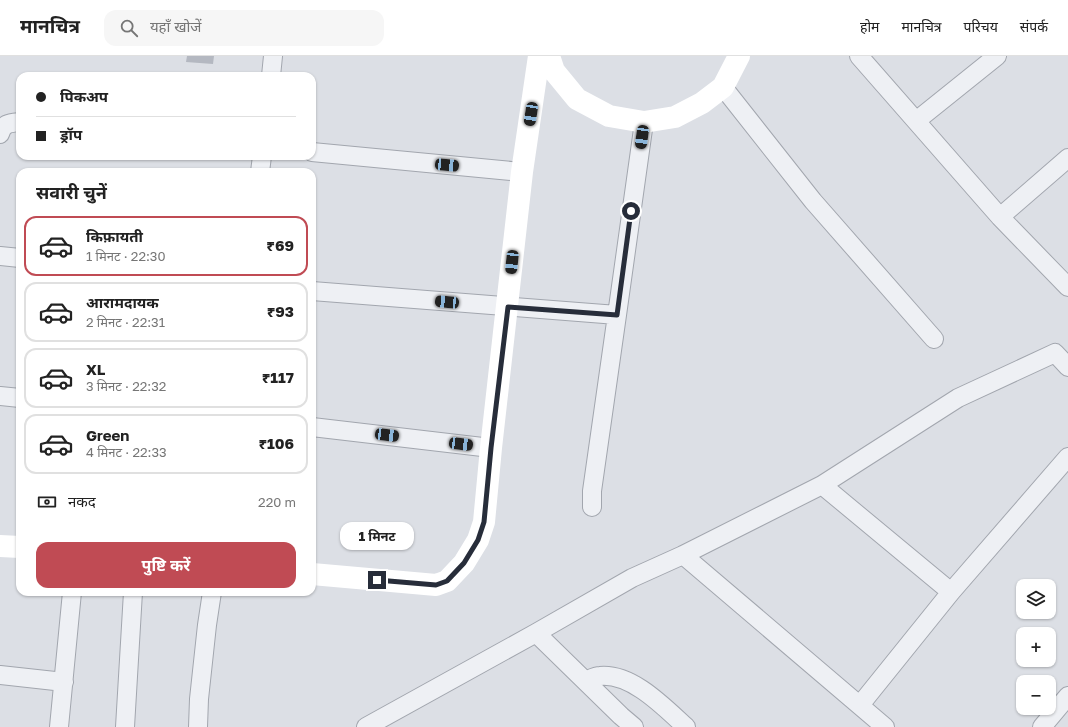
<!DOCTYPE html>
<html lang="hi">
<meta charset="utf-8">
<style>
:root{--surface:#fff;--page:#f6f6f6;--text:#222;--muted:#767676;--line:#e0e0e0;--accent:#c04b54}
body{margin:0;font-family:"Golos Text","Noto Sans Devanagari",sans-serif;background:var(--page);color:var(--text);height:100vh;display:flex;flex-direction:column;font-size:15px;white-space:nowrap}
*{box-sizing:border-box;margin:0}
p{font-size:13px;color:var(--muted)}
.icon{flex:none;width:22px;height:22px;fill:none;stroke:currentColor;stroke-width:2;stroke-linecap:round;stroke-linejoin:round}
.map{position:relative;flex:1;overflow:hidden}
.drawer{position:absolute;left:16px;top:112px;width:300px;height:428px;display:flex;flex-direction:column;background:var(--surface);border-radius:12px;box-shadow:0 1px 3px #0004}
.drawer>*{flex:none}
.hud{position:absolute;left:16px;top:16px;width:300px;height:88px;border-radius:12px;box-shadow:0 1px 3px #0004;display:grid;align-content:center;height:88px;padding:0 20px;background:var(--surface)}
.tools{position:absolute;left:1016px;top:523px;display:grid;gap:8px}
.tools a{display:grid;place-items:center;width:40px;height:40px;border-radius:8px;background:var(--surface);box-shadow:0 1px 3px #0004;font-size:20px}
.end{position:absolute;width:18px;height:18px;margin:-9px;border:5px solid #272d3a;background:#fff;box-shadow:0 0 0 2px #fff}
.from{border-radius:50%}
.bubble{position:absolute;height:28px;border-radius:12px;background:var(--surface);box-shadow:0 1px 3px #0004;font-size:13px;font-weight:700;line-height:28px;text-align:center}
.car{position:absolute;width:12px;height:24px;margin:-12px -6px;border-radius:5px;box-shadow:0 0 3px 1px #0007;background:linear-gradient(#222 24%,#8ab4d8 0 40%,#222 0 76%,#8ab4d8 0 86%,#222 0)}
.hud b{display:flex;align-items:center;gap:14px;height:38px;font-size:15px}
.hud b+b{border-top:1px solid var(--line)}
.hud i{width:10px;height:10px;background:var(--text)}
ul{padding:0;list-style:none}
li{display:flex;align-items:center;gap:12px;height:60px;margin:0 8px 6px;padding:0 12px;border:2px solid var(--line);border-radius:12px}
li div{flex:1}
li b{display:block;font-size:15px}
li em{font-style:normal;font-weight:700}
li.selected{border-color:var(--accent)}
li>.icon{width:36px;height:36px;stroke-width:1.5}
h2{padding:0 20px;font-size:18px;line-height:48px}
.pay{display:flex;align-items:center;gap:10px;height:44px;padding:0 20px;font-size:15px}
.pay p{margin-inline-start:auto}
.cta{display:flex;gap:8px;margin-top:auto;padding:8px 20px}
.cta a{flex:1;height:46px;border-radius:12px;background:var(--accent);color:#fff;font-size:16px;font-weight:700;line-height:46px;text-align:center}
header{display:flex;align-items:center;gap:24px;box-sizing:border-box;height:56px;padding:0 20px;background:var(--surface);border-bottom:1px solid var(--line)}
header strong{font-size:19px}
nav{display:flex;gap:22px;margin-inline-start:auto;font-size:14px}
.search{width:280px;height:36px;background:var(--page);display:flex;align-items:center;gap:10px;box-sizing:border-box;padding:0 14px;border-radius:12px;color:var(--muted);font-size:15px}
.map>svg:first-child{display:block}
</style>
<header>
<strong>मानचित्र</strong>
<div class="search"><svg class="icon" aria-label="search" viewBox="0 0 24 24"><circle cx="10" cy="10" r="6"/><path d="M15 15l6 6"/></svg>यहाँ खोजें</div>
<nav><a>होम</a><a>मानचित्र</a><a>परिचय</a><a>संपर्क</a></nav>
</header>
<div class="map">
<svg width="1068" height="671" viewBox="0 0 1068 671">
<rect width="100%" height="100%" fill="#dcdfe5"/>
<path fill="#b4b8c1" d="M187,0H214L213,8L186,6Z"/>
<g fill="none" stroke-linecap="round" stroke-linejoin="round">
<defs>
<path id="street" d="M859,0L1000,161L1068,231
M271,20L273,0
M723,31L813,145L934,283
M916,65L997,0
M0,78C3,67 10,67 20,66
M312,96L522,116
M260,116L262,100
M1000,161L1068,102
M0,200L20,202
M312,235L617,259L644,66
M0,340L20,342
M312,371L491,392
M822,429L951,536
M592,451V435L617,259
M683,499L885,671
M536,577L621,660L634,671
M0,619L64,626
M585,625C590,623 595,620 600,620C632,617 664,651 686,671
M860,649L951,536L1068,401
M59,671L72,536
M125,671L133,536
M198,671L199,643L207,569L212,536
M366,671L536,577L632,522L683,499L822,429L958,342L1055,297L1068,311
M1042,671L1068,640"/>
</defs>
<use href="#street" stroke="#a2a6ae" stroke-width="20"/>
<use href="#street" stroke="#eef0f4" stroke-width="18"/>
<path stroke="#fff" stroke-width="22" d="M549,0L554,15L577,43L609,60L644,66L675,61L702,47L723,31L739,0
M0,490L20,491
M312,518L436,529L447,525L464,507L478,484L484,466L491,392L522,116L539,0"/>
</g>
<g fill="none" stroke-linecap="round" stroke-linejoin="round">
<path stroke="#272d3a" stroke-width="5" d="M377,524L436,529L447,525L464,507L478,484L484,466L491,392L508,251L617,259L631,155"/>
</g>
</svg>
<div class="tools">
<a><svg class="icon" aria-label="layers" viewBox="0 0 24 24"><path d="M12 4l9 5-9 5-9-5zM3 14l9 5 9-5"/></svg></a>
<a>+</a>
<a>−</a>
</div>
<i class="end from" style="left:631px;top:155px"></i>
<i class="end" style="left:377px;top:524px"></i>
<div class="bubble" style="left:340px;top:466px;width:74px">1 मिनट</div>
<i class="car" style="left:531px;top:58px;rotate:189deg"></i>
<i class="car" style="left:642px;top:81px;rotate:188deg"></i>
<i class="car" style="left:447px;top:109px;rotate:95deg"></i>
<i class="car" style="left:512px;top:206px;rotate:186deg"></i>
<i class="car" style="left:447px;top:246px;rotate:275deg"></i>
<i class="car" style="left:387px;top:379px;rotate:97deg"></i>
<i class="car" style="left:461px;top:388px;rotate:97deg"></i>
<div class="hud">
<b><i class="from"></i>पिकअप</b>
<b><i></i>ड्रॉप</b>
</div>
<section class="drawer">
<h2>सवारी चुनें</h2>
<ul>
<li class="selected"><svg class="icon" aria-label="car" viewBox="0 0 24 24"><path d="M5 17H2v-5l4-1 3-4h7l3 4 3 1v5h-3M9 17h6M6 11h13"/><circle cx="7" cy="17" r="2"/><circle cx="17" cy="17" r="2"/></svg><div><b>किफ़ायती</b><p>1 मिनट · 22:30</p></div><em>₹69</em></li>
<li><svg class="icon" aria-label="car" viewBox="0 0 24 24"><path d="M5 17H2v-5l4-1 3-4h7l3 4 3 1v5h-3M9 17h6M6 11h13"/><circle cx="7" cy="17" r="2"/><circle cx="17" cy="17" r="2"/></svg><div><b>आरामदायक</b><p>2 मिनट · 22:31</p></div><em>₹93</em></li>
<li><svg class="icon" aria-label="car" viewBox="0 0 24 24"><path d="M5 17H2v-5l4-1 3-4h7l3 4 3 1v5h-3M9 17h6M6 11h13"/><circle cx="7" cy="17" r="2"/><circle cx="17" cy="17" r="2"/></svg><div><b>XL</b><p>3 मिनट · 22:32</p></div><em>₹117</em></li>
<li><svg class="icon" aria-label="car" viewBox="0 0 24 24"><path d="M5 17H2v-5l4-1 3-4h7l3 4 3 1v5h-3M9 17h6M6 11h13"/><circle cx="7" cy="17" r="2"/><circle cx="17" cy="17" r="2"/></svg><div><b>Green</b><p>4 मिनट · 22:33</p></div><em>₹106</em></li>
</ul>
<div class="pay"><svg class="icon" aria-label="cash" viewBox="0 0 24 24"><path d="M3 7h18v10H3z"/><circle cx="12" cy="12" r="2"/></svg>नकद<p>220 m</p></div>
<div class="cta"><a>पुष्टि करें</a></div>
</section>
</div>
